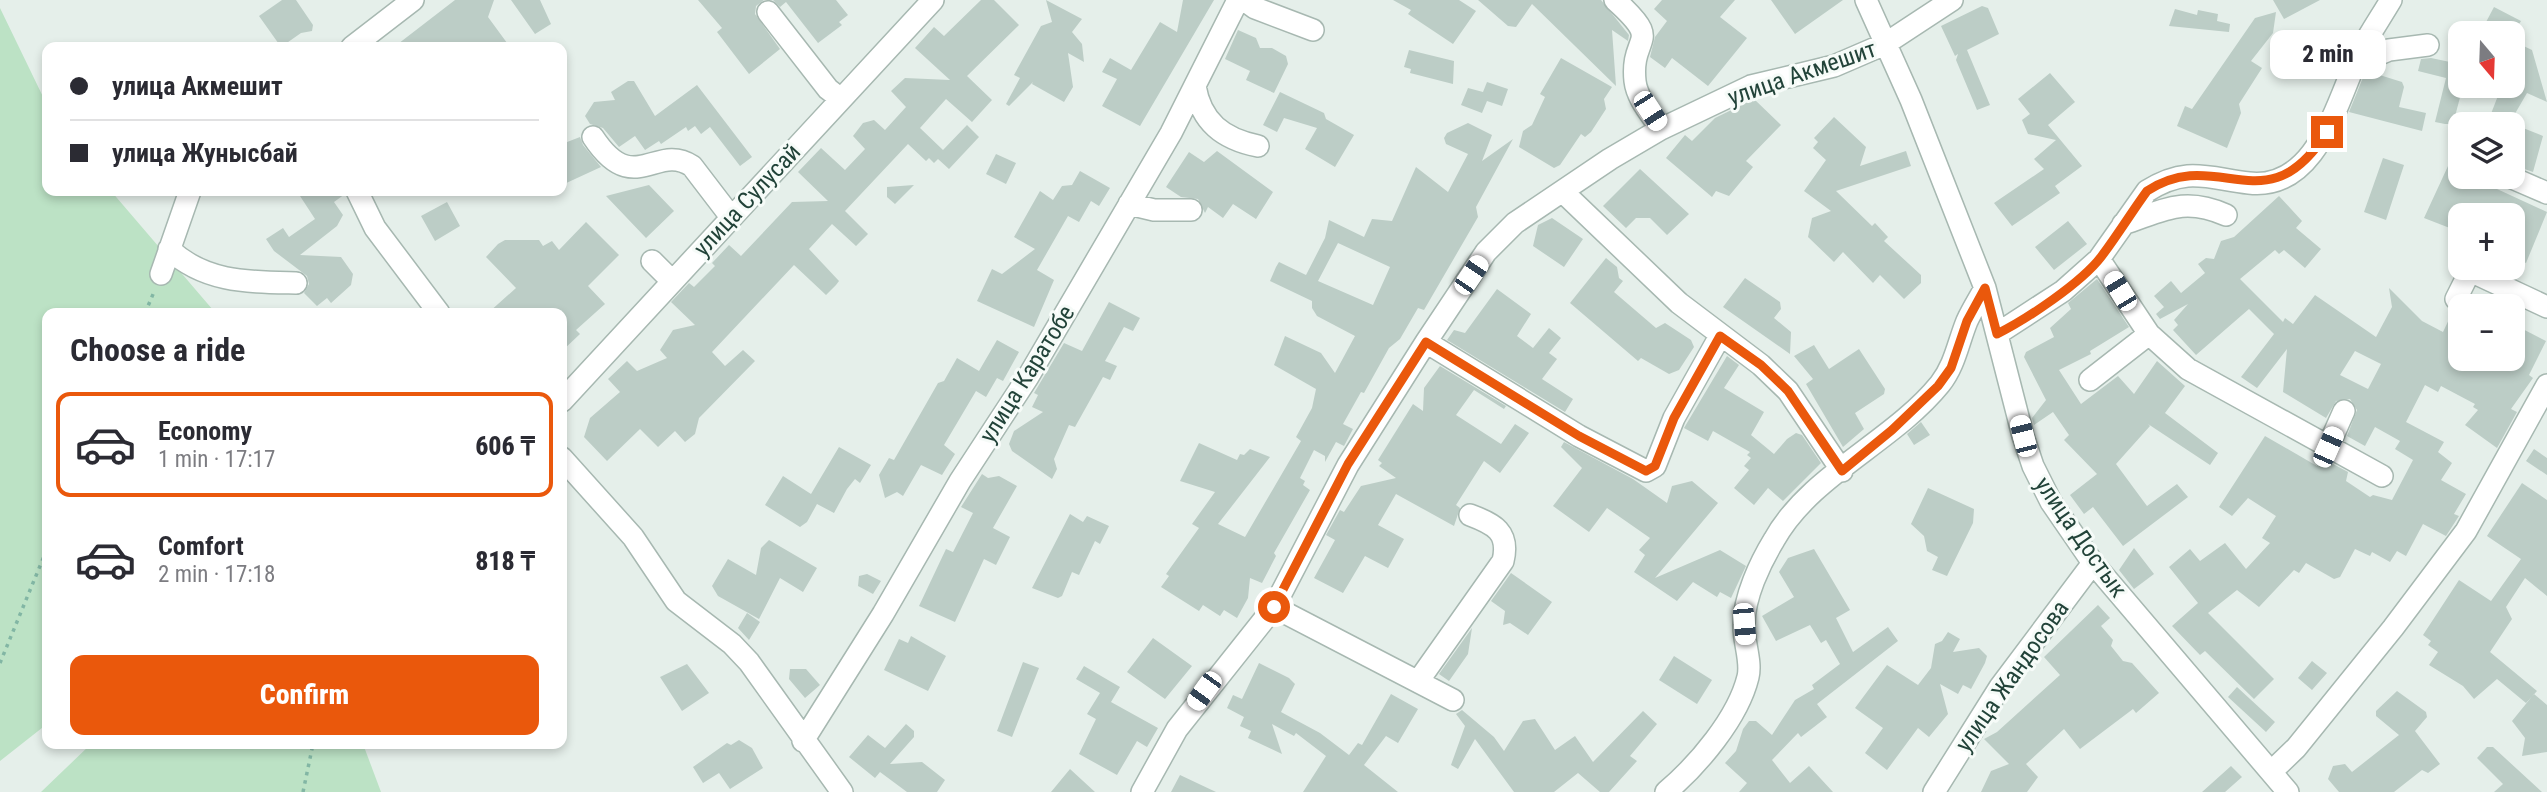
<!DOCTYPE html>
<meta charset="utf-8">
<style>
:root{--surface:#fff;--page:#f2f2f3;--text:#2b2b33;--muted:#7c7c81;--line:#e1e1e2;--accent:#ea580c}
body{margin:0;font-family:"Roboto Condensed",sans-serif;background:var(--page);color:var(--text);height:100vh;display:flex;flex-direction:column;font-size:26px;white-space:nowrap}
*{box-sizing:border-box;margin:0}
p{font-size:23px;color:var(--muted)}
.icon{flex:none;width:38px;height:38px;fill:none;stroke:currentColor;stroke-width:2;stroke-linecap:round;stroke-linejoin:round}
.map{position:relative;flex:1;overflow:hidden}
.drawer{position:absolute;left:42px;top:308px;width:525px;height:441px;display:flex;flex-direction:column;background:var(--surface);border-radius:14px;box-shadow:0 4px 10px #0003}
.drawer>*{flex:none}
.hud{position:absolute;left:42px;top:42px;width:525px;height:154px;border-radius:14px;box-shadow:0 4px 10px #0003;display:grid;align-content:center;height:154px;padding:0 28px;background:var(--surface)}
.needle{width:46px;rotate:161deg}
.fabs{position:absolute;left:2448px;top:21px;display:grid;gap:14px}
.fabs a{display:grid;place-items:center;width:77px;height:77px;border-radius:14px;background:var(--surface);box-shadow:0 4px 10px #0003;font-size:35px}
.end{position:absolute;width:32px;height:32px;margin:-16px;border:9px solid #ea580c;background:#fff;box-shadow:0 0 0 4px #fff}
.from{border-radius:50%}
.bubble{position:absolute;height:49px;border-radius:14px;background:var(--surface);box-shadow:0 4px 10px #0003;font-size:23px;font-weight:800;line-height:49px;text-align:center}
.car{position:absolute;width:21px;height:42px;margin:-21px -10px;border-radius:9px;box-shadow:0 0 5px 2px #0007;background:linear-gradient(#fff 24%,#345 0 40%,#fff 0 76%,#345 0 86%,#fff 0)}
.hud b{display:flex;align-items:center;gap:24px;height:66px;font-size:26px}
.hud b+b{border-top:2px solid var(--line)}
.hud i{width:18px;height:18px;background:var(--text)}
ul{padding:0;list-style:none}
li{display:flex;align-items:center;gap:21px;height:105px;margin:0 14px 10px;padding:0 14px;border:4px solid transparent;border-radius:14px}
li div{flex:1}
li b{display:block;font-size:26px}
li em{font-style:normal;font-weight:800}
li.current{border-color:var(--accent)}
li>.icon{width:63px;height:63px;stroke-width:1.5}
h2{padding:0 28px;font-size:32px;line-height:84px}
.action{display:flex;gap:14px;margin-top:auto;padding:14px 28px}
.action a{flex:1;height:80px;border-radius:14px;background:var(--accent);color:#fff;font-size:28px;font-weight:800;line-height:80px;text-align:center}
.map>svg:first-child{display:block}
</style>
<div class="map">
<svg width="2547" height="792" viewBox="0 0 2547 792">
<rect width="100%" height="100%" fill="#e5efea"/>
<path fill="#bce2c5" d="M0,8L47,105V191H111L213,310V313H47V724L0,761Z
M91,744H363L381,792H41Z"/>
<path fill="#bccdc6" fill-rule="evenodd" d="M282,0H296L313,25L312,31L301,33L281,47L259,16Z
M455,0H494L488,17L510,47H394Z
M511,0H540L551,24L535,34Z
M698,0H764L756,6L755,14L780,49L749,74L717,32L722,28Z
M773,0H836L848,15L839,22L842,25L818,43L786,2L780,7Z
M981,0H994L1019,25L967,76L992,100L972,122L946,99L920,128L943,150L967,125L979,137L949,169L938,159L934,163L929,158L926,161L908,144L845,211L868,234L856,246L832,224L809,249L839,281L836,285L826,295L794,265L712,352L725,366L743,350L755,361L699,418L695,434L685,442L675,431L658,447L640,429L607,461L584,437L590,418L620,392L608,379L627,361L637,371L667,358L660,350L673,330L695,325L671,302L689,283L694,287L715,266L712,263L729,245L741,256L792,202L828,201L798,172L821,148L845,170L865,149L853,136L863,123L874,120L885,130L906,107L891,91L905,78L950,80L915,48L934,27L944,36Z
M1046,0L1082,19L1072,32L1082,44L1084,62L1068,53L1073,87L1064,102L1032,84L1033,82L1009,106L1006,104L1020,78L1014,75L1041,26L1052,22Z
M1183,0H1214L1140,126L1102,106L1117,79L1102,72L1110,58L1131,70L1160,22L1177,32Z
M1393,0H1459L1476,11L1453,44L1408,14L1411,10Z
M1478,0H1601L1629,35L1628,41L1612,30L1616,86L1532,4L1516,27L1508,26Z
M1662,0H1735L1720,17L1747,38L1708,86L1672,58L1665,68L1650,57L1655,37L1667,21L1654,9Z
M1771,0H1843L1795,34Z
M2273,0H2320L2284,19Z
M1982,6L1988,8L1999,34L1967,50L1990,105L1977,110L1956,60L1958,54L1955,56L1941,26Z
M2494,7L2521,21L2514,33H2503L2485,24Z
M2175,9L2197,15L2198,10L2218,14L2217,21L2230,24L2229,32L2169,26Z
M2276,12L2273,33L2251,61L2262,68L2239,104L2241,113L2227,148L2177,126L2185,106L2192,109L2255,18Z
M1238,30L1256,38L1260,48H1272L1286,56L1288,64L1274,93L1246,80L1250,71L1225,59Z
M2455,41L2460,42V86H2463L2453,124H2445L2435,122L2446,78L2418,71L2421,59L2431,58L2450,62Z
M2513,41L2532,50L2547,102L2527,93L2509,124H2487L2501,88L2513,95Z
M1409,50L1454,61L1453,84L1410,73L1411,69L1404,67Z
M1561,58L1612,87L1604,99L1606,109L1591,132L1585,137L1581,134L1560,165L1554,168L1519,147L1523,131L1532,125L1545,97L1540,94Z
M2370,72L2402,82L2404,87L2399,107L2426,113L2422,131L2349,112L2364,75Z
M2050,73L2075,102L2048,125L2082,166L2055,186L2060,193L2012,226L1994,203L2044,169L2034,159L2056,140L2028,134L2022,120L2030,114L2018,99Z
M628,81H634L655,116L697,85L752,157L740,166L710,127L701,134L695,126L688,131L686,127L661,144L659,141L645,150L635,136L619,147L603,128L590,124L585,116L594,102L615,100L611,92Z
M1487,82L1508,89L1502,106L1487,101L1482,113L1461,105L1468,88L1483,92Z
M1280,92L1324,113L1326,119L1354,135L1335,167L1305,149L1317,128L1284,118L1277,132L1263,125Z
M1754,99L1781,125L1746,161L1753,167L1729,196L1716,191L1712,197L1666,158L1685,135L1692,141L1715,118Z
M1834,117L1866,147L1860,166L1906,151L1911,166L1836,191L1872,226L1875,223L1888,237L1884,241L1921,275V283L1904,299L1880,275L1873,283L1843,252L1834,262L1808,237L1812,218L1831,211L1804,191L1826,160L1813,148L1818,142L1814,138Z
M1468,123L1492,135L1482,161L1513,139L1476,207L1478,217L1424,310L1418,308L1400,339L1389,348L1364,393L1361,392L1343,424L1353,429L1344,446L1336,442L1325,462V456L1314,450L1300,478L1305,481L1303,485L1310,490L1274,553L1276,556L1262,583L1250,578L1248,598L1237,618L1224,610L1220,616L1203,605L1199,611L1161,587L1169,576L1166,574L1199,528L1192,524L1215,492L1180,481L1199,443L1237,460L1240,454L1244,455L1250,449L1270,457L1218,524L1245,537L1301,441L1296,437L1312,408L1316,389L1274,365L1285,336L1321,353L1335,373L1355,336L1317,316L1312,308V301L1270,281L1276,267L1279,262L1306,275L1325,238L1329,220L1364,237L1372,219L1392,221L1416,167L1448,192L1468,154L1446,144L1444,138L1447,133ZM1338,243L1390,267L1373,305L1318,281Z
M2513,124L2543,136L2533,172L2513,165Z
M580,137L583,145L601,167L562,185V144Z
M1217,151L1273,192L1256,219L1233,204L1223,218L1208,207L1205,213L1198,199L1181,197L1166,187L1189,152L1204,162Z
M996,154L1016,163L1006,184L986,174Z
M2383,158L2404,165L2386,220L2364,212Z
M2448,166L2460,172V177H2471L2547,212L2526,263L2513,257V215H2460V232L2424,218Z
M1640,169L1689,214L1667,235L1650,218H1636L1626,228L1603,206Z
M1080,171L1110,188L1099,206L1091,201L1079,222L1068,216L1037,270L1054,280L1034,327L977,301L992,269L1002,274L1035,249L1014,237L1040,191L1053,200L1062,186L1072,185Z
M649,185L674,211L646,238L606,196Z
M914,185L895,204L887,197V187Z
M309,191H344L345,194L334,202L343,215L337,226L300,255L341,257L353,274L351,285L331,303L327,298L317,306L304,293L309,284L307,276L274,251L266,239L283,228L289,237L315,219L300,196Z
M2279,196L2302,221L2296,228L2321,249L2305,268L2284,250L2279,254L2275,250L2240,279L2283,322L2285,318L2293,324L2315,295L2376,337L2392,307L2389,288L2422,321L2443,332L2453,311H2460V359H2475L2495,369L2501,359H2513V324L2546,341L2529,375L2533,378L2511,409L2517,412L2497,448L2465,425L2478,410L2473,407L2475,404L2441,386L2438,392L2425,385L2406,422L2444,442L2438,452L2452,463L2441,480L2466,494L2454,514L2459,516L2446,536L2423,524L2406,556L2397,551L2390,562L2372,552L2370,556L2355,549L2340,577L2334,579L2306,563L2299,573L2294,570L2259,607L2237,590L2208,613L2274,679L2254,699L2205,651L2200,655L2172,626L2198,603L2169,567L2190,549L2200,561L2225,543L2246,569L2270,543L2262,538L2276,516L2248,498L2232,516L2219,507L2265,436L2317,466L2322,458L2348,472L2346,481L2370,497L2373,495L2392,500L2413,460L2395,449L2400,441L2375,427L2365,446L2347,436L2357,410L2350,399L2336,401L2326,418L2283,392L2287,349L2257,388L2241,377L2274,334L2249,309L2196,355L2173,330L2178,325L2174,320L2188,304L2160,319L2156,314L2164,307L2154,296L2171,281L2181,293L2205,273L2198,264L2206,258L2214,259L2221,241L2234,237ZM2355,351L2381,364L2368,389L2340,375Z
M447,202L460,226L435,241L421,216Z
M1552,218L1583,239L1564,267L1533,246L1538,225Z
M2068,221L2087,244L2054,270L2035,247Z
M586,222L619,255L588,286L605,304L576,330L580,334L562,351V313H488L516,288L486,257L498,244L505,240H539L543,246L552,241L559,250Z
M1606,258L1617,267L1619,278L1623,281L1614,292L1656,328L1665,323L1691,340L1694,347L1679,370L1669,374L1641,358L1638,361L1570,303Z
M1745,278L1780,302L1781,309L1774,318L1791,332L1790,354L1723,307Z
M2097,279L2129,327L2090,351L2091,354L2059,370L2081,404L2118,376L2134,394L2157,361L2185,386L2165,413L2218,453L2210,465L2148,424L2150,426L2116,464L2147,506L2177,484L2188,497L2123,546L2093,507L2084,514L2070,495L2097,474L2064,440L2069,435L2053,412L2034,425L2032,418L2046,400L2024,357L2026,352L2054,337L2050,328L2071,309L2068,303Z
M1497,289L1531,314L1517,336L1533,348L1549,328L1561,338L1549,353L1557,359L1542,379L1573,399L1565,412L1447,340L1454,330L1465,333Z
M1109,302L1140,318L1133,331L1124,327L1105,361L1117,366L1110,380L1103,377L1075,427L1069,425L1054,459L1057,469L1052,479L1012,451L1009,444L1014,431L1043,412L1032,407L1038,395L1034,393L1064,343L1082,351Z
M997,340L1019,352L1003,381L997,378L986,397L976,391L944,445L955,454L942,475L921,465L903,496L897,492L885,498L879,475L889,458L894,460L938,383L944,381L957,358L979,371Z
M1814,345L1829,369L1859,349L1885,389L1884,394L1855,413L1864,429L1843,447L1806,384L1813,379L1794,356Z
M1727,356L1739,365L1724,388L1764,412L1751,435L1774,454L1787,439L1796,433L1802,435L1821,463L1783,501L1768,488L1754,505L1734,488L1749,470L1744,466L1751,458L1747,455L1750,452L1713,431L1708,441L1684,428Z
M1440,366L1506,406L1504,409L1474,390L1456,415L1501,444L1515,424L1529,433L1500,473L1484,461L1456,505L1460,508L1454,526L1396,494L1378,525L1404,539L1388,568L1365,556L1343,593L1314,578L1335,540L1326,535L1340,510L1344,512L1361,486L1396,478L1379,466L1382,463L1378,460L1413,404L1423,411L1424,388Z
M1921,422L1930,435L1914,445L1907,434Z
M1564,442L1633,479L1667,503L1672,486L1692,481L1718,503L1655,578L1720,550L1746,566L1731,598L1720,592L1717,597L1693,582L1677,601L1634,572L1645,555L1639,550L1650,538L1607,508L1589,532L1553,506L1582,468L1561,447Z
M839,447L871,465L860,483L855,479L847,489L834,513L817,504L807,522L800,527L765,505L783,476L811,494Z
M2534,449L2547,458V475L2526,461Z
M982,474L988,478L999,476L1017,486L993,528L1010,537L996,565L984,559L955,622L919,606L946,549L953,552L973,513L961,507Z
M2522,483L2547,500V596L2525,578L2506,607L2512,619L2490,652L2537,691L2526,703L2497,679L2474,699L2463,686L2429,665L2438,652L2428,645L2431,641L2423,635L2459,580L2491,601L2521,559L2487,536Z
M1928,488L1974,509L1973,523L1947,576L1932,570L1938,557L1927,551L1924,536L1911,524Z
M1070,514L1083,522L1087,516L1109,526L1100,544L1095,541L1079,575L1072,572L1062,596L1058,598L1032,588Z
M769,540L817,568L803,592L780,578L759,619L718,596L712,586L728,559L756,575L761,548Z
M2134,548L2154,574L2134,589L2119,570Z
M1814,549L1850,610L1836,618L1853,652L1888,627L1898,641L1817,704L1827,717L1801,737L1798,733L1772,760L1790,783L1809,766L1833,792H1739L1747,783L1725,763L1736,751L1743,729L1749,721H1756L1772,735L1795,700L1814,689L1812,685L1840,664L1826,640L1821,643L1810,625L1776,641L1762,616L1794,597L1779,572L1788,558Z
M1511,573L1552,602L1528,635L1510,623L1503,625L1505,611L1491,601Z
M867,574L881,581L873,594L858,586L859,576Z
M2098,605L2110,618L2101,626L2113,640L2111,646L2123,661L2132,663L2159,693L2136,713L2133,709L2080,749L2064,729L2026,764L2038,777L2027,792H1981L1991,771L2009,764L1984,739L1997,732L2060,675L2044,657Z
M747,613L760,622L749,640L738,628Z
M1472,628L1468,654L1449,681L1439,674Z
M1948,632L1960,639L1953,652L1979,648L1987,656L1985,663L1971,689L1963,685L1958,694L1940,684L1948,714L1929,737L1918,728L1887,770L1865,753L1883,728L1855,708L1887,665L1918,685L1931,668L1935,644L1942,641Z
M911,636L946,656L928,691L884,670L899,639L908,643Z
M1153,638L1192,666L1165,699L1127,672Z
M1674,656L1712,680L1697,704L1659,680Z
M2312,661L2327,673L2312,690L2298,678Z
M1023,662L1039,668L1012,737L997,731Z
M1259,663L1289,678L1295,684L1281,712L1320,733L1349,755L1358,743L1362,745L1391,694L1418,709L1398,743L1386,736L1364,765L1398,792H1303L1326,756L1296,733L1294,736L1272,724L1282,754L1248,738L1251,731L1240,726L1244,717L1227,708L1233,695L1242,699Z
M687,664L709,693L682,711L660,677Z
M1084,666L1120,687L1111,702L1158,728L1147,747L1137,741L1117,775L1079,754L1096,719L1087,714L1100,693L1076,679Z
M790,669H806L820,685L805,698L789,679Z
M2237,687L2275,722L2266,732L2228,697Z
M2397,691L2426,712L2427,717L2415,731L2440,764L2428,773L2422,770L2394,792H2339L2328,779L2333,766L2345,764L2352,772L2399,735L2376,716V711Z
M2534,694L2547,705V752L2522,756L2525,738L2512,721Z
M1462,710L1494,737L1504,751L1523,721L1535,719L1555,750L1575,736L1593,762L1643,711L1657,724L1630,756L1637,761L1609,792H1600L1578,773L1554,792H1514L1475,739L1458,769L1451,765L1465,726L1456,714Z
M906,724L914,731V737L890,764L922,762L945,780L937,792H907L880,772L875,778L849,757L868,735L885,748Z
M739,740L752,748L763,768L730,789L719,773L703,783L693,767L727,743L731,745Z
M2487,747H2493L2542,792H2494L2503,784L2477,758Z
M2231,766L2242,777L2225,792H2202Z
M1070,769L1095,792H1051Z
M1180,775L1216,792H1171Z"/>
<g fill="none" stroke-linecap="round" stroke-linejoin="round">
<defs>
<path id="minor" d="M1244,0L1255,8L1313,30
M1615,0C1665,45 1630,33 1635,81C1637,99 1652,115 1661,129
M1866,0L1911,100L1985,288L2023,436L2033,466L2051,502L2093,563L2288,792
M768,12L828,89L841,99
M352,47L413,0
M2356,64L2389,50L2428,45
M1195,86C1201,122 1223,139 1258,146
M593,137C634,199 656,142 692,166L731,217
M2510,177L2547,193
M357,191L375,228L439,313
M1563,192L1679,303L1761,365L1788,391L1842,471
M1129,204L1154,210H1191
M2123,224C2163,211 2183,196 2226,215
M169,249C205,283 250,282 296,283
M2099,259L2149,334L2188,369L2382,476
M652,261L672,281
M161,274L190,191
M2456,299L2470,271L2547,307
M1997,334L2063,291L2099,259L2147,191C2187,166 2207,178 2249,183C2319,191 2338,96 2361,50C2370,33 2381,17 2391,0
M1426,342L1579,436L1646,471L1655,466L1674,418L1720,336
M2090,380L2149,334
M562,401L933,0
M2328,447L2344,411
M562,458L633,537L676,601L732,644L749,662L842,792
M1274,607L1453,700
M1419,680L1503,561C1510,532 1494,524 1470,515
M803,741L883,614L960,481L1028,377L1171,133L1238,0
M2271,772L2296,748L2393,628L2466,531L2547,385
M1142,792L1177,729L1274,607L1348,465L1426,342L1486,252L1515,223L1610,159L1661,129L1751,86L1834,66L1885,44L1952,0
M1666,792C1698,765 1738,718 1748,677C1752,661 1743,641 1744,624C1744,597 1760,563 1774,540C1810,475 1893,442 1940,384C1955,365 1958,343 1967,321C1972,310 1979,299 1985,288
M1934,792L2000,687L2093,563"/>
</defs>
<use href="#minor" stroke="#a7b8b1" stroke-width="24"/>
<path stroke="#82b6a4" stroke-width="3.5" stroke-dasharray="3.5 5" stroke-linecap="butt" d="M145,313L154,292
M0,663L47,549
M303,792L313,744"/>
<use href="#minor" stroke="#fff" stroke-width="21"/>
</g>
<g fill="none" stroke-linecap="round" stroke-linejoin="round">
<path stroke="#ea580c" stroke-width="9" d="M1274,607L1348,464L1426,342L1579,436L1646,471L1655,466L1674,418L1720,336L1761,365L1788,391L1842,471L1892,430L1938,386L1951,368L1967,321L1985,288L1997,334C2027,319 2081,283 2101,257C2117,236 2131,213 2147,191C2219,144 2266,228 2327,132"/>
</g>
<g text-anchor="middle" stroke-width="6" stroke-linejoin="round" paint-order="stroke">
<g font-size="24" fill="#224339" stroke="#f6fbf8">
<text transform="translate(1802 73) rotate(-19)" y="8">улица Акмешит</text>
<text transform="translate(747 200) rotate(-47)" y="8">улица Сулусай</text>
<text transform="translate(1027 374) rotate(-58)" y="8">улица Каратобе</text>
<text transform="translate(2081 537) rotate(55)" y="8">улица Достык</text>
<text transform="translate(2012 676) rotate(-55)" y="8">улица Жандосова</text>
</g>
</g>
</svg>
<div class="fabs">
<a><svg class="needle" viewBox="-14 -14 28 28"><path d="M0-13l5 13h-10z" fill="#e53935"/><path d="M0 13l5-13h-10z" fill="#7c7c81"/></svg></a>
<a><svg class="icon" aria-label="layers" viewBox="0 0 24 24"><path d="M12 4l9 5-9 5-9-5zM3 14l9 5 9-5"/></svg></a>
<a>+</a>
<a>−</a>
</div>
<i class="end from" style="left:1274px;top:607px"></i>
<i class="end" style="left:2327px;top:132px"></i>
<div class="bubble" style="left:2270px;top:30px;width:116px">2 min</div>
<i class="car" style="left:1650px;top:111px;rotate:147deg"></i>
<i class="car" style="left:1471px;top:275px;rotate:34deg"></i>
<i class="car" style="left:2120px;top:291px;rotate:329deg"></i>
<i class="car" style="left:2023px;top:436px;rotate:346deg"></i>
<i class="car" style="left:2328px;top:447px;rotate:24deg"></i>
<i class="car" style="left:1744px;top:624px;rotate:175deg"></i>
<i class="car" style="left:1204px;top:691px;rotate:216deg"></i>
<div class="hud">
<b><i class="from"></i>улица Акмешит</b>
<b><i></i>улица Жунысбай</b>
</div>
<section class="drawer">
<h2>Choose a ride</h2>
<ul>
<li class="current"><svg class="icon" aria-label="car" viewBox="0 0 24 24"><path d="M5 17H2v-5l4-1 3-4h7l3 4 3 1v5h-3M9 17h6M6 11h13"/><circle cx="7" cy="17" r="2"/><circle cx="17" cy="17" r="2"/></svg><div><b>Economy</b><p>1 min · 17:17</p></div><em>606 ₸</em></li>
<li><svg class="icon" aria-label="car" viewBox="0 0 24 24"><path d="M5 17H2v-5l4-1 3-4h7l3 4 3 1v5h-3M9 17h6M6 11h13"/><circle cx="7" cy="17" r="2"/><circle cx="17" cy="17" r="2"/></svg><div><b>Comfort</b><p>2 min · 17:18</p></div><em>818 ₸</em></li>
</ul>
<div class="action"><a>Confirm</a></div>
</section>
</div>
